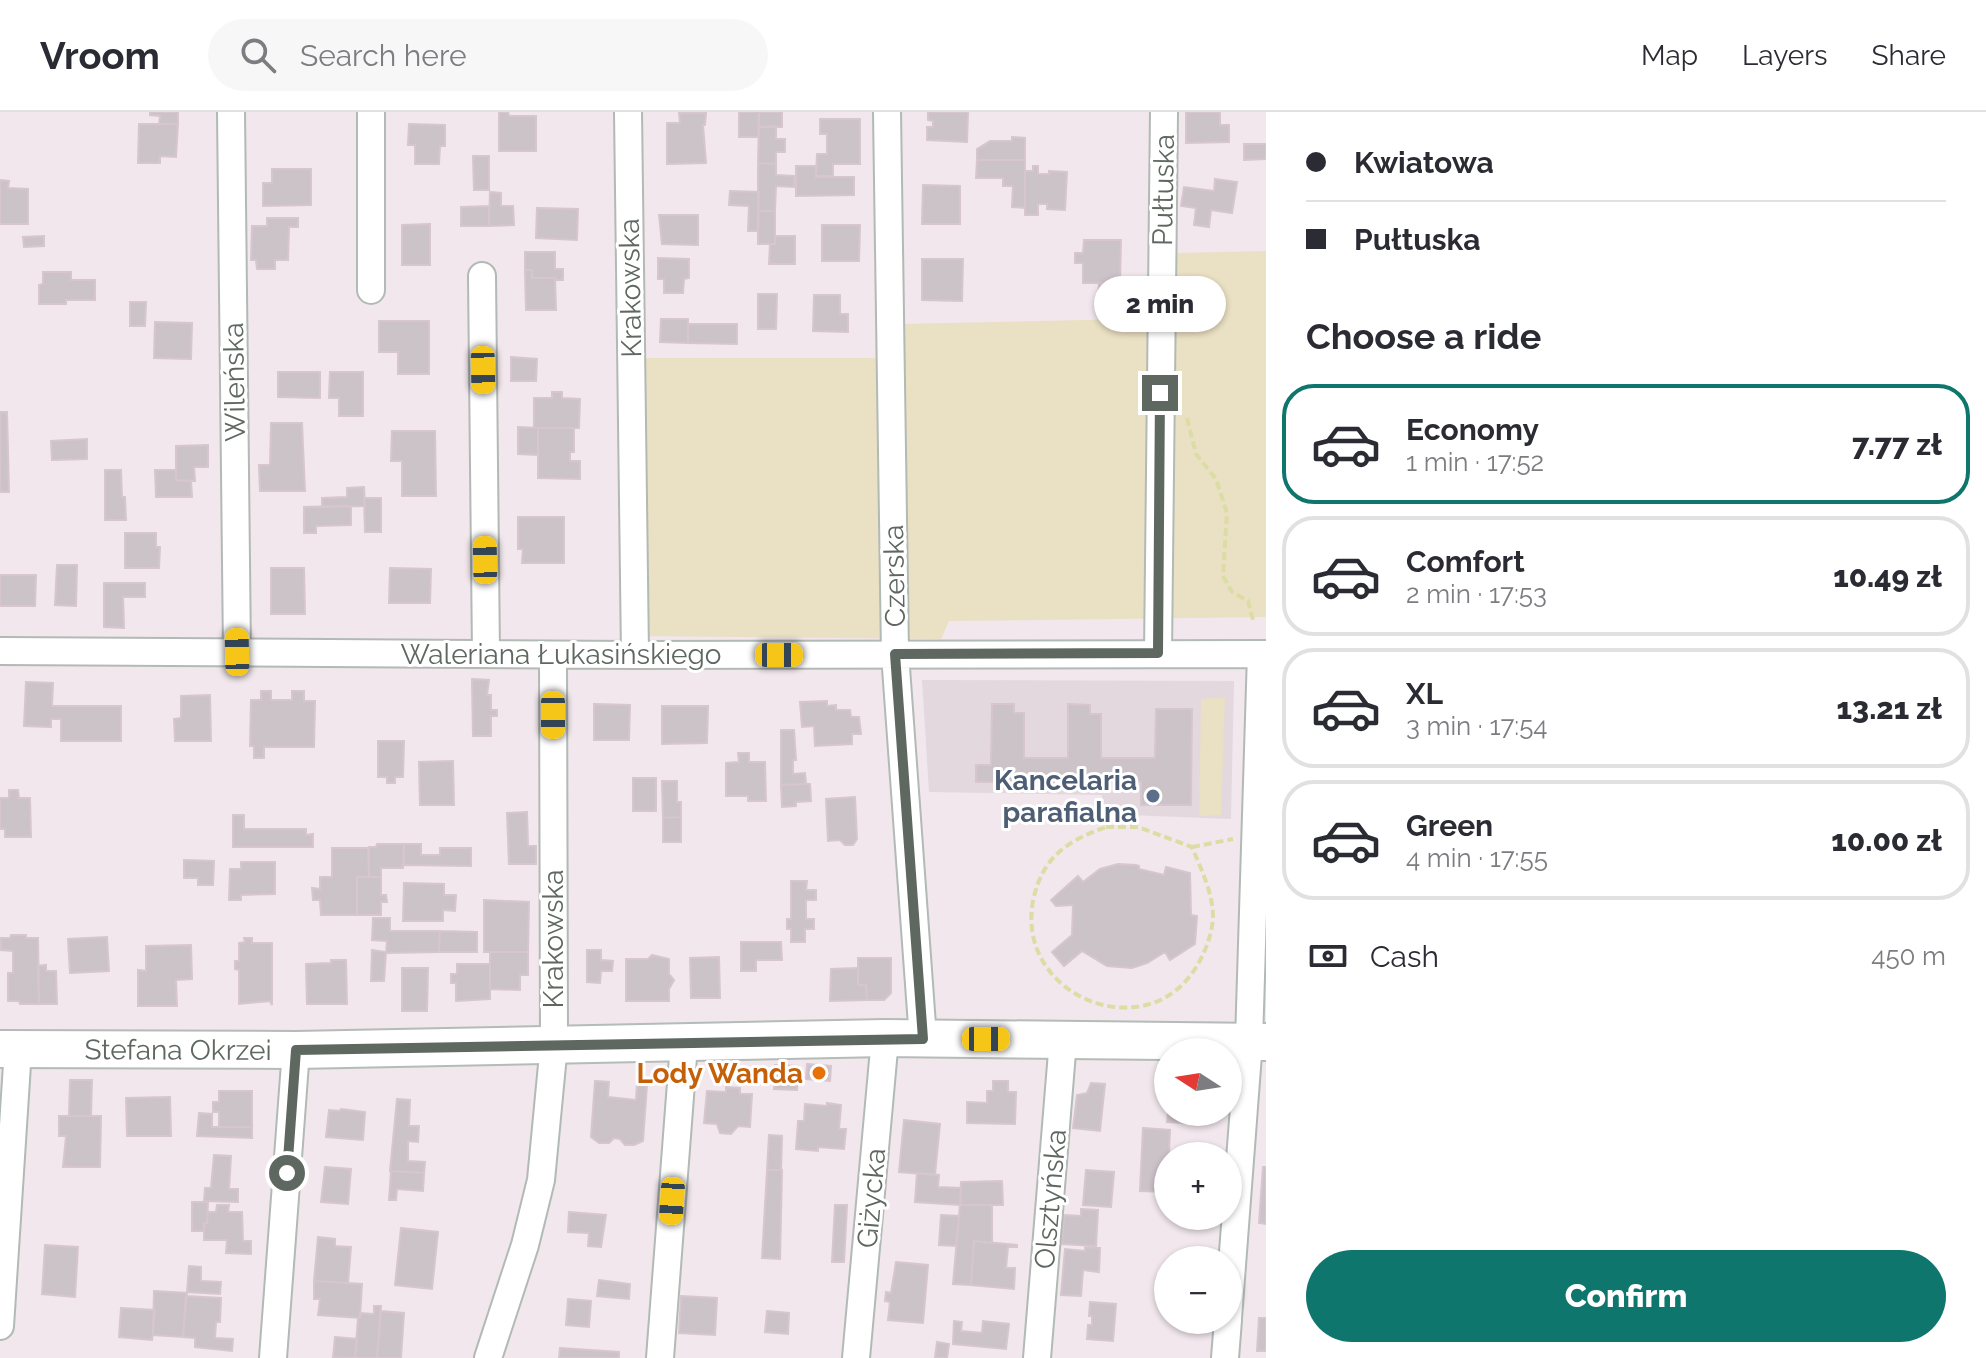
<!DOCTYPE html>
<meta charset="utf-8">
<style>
:root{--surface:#fff;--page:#f7f7f7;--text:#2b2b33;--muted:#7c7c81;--line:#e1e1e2;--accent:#0f766e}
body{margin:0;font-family:Raleway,sans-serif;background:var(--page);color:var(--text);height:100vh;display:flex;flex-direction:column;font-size:30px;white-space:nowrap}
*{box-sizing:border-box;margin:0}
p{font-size:26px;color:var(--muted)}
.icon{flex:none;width:44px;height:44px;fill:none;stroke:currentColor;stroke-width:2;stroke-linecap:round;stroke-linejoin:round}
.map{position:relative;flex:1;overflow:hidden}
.sheet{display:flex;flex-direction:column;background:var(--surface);width:720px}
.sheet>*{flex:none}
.guide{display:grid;align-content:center;height:176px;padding:0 40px;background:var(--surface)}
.needle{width:52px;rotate:282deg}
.buttons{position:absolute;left:1154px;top:926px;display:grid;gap:16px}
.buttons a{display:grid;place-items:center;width:88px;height:88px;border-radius:50%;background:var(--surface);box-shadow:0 2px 6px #0004;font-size:40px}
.end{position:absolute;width:36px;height:36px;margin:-18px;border:10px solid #5e6861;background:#fff;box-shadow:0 0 0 4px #fff}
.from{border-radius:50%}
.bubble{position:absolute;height:56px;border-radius:28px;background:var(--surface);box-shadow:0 2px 6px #0004;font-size:26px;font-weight:800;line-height:56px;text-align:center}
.car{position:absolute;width:24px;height:48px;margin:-24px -12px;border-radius:10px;box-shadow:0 0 6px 2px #0007;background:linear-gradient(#f5c518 24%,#345 0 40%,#f5c518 0 76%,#345 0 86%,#f5c518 0)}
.guide b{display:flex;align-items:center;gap:28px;height:76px;font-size:30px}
.guide b+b{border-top:2px solid var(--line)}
.guide i{width:20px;height:20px;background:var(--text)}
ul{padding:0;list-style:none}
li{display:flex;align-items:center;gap:24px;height:120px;margin:0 16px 12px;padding:0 24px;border:4px solid var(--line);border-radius:32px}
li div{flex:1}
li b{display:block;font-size:30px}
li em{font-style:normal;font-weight:800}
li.current{border-color:var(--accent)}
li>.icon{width:72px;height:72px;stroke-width:1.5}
h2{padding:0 40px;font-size:36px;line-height:96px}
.pay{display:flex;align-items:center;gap:20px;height:88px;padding:0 40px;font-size:30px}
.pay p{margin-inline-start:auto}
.primary-button{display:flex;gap:16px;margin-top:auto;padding:16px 40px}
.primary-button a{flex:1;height:92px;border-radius:48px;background:var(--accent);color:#fff;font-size:32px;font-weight:800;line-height:92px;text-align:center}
header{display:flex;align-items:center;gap:48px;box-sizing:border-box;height:112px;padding:0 40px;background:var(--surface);border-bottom:2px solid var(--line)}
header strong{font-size:38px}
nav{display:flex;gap:44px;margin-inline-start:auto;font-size:28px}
.search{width:560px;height:72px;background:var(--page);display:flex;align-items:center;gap:20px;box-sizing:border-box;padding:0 28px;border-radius:44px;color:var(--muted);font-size:30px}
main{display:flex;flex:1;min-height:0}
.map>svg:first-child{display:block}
</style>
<header>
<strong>Vroom</strong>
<div class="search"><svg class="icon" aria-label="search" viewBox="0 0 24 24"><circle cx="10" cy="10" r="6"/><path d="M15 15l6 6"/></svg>Search here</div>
<nav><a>Map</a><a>Layers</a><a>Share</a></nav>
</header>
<main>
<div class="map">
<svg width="1266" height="1246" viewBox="0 0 1266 1246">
<rect width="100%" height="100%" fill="#f1e7ec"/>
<path fill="#e3d8de" d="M922,568L1234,569L1231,707L1102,702V683L929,680Z"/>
<path fill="#eae0c3" d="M1266,139V505L949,509L941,527L642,524L639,246H902V212L1177,206V141Z
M1225,585L1221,703L1199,704L1201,587Z"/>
<path fill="#ccc3c9" stroke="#d7c5cf" stroke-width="2" d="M150,0H178V12H159L160,4L150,3Z
M499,0H508L509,4H536V39H499Z
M739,0H759L758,25H739Z
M759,0H782V15H759Z
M928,0H968L967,30L927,28V15H933V9L928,8Z
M1186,0H1220V13H1229V30L1186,31Z
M679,1H706L705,13H703L706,51L667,52V11H680Z
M820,7H860V52H833V64H816L817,42H827V22H820Z
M139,12H178L176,45L160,44V51H138Z
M409,12L445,13V34H440L439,52H415V33H408Z
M776,14V27H785V40H776V52L758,51L759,15Z
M1012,25L1025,26V48H977V37L990,29H1012Z
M1244,32H1266V47L1244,48Z
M473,44H489V78H474Z
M977,48H1025V96L1012,95L1013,74H1003V66H976Z
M758,51L776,52V63L794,64V75L776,74L775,99H758Z
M796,54H816V65H854V83L796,84Z
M1033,54H1038V62H1049V59L1067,60L1065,98L1047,97V92H1038V103H1025V59H1033Z
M272,57H311V93L263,94V71H272Z
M1215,67L1237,70L1232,101L1211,98L1209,115L1194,113L1196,96L1181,94L1184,75L1214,79Z
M0,68L9,69L8,76L28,77V112H0Z
M923,73L960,74V112H922Z
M730,79L759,80L758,119H748L749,94L729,93Z
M490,80L501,81V94H513L514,113L489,114Z
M489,94V114H461V95Z
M537,96L578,97L577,128L536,126Z
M758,99H775V132H758Z
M659,103H698V133L662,132Z
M267,106H298V115H289L288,148H275V157H257L256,148H251L252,114H267Z
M430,112V153H402V113Z
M822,113H860L859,149H822Z
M44,124V134L24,135L23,125Z
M775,124H795V152H769L770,132H775Z
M1084,128H1121L1120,171H1083V151H1075V141H1083Z
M525,140H555V157H563V168H556L555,166H532V158H525Z
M658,146L689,147V166L684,167L683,181H664V167H658Z
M922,147H963L962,189L922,188Z
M525,158H532V166H555L556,198H526Z
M43,160H71V168H95V188H66V192H39V173L43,172Z
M1099,171H1123L1122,198H1098Z
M758,182H777L776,217H758Z
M814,183H840V202H848V220L813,219Z
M130,190H146L145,214H130Z
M661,207H688V231L660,230Z
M379,209H429V262H398V240H379Z
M155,210L192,211L191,247L154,246Z
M688,212H737V232L688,231Z
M511,245L537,247L536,269H511Z
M278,260H320V286L278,285Z
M330,260H363V304H339V286H329Z
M552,280H562V286L580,287L579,316H534V286H552Z
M0,300H7L9,380H0Z
M271,311H302L305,379H260L259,353H270Z
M518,315L538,316V343L518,342Z
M538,316H574V340H570V349H580V367L538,366Z
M392,319H435L436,384H402V349H391Z
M87,327V347L52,348L51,329Z
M208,333V355H194L195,369L176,368V334Z
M105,358H121L122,385H125L126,408H105Z
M155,358H176V368L191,369L192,385H156Z
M364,375L365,394L322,395V386L347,385V376Z
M364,386H381V420H365Z
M339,394H351V413L316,414V421H304V395Z
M518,405H564V451H522L523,437H518Z
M125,421H156V435H160L159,456H125Z
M57,453H77L76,494L55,493Z
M271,456H304L305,502H271Z
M390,456L431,457L430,491H389Z
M0,463H36L35,494H0Z
M104,471H145V485H123L124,516L104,515Z
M472,567L489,568L487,583H491V598H497V604H491V624H473Z
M26,570L53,571L52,594H121V629H61V607H51V615L24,614Z
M261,579H271V588H292V579H304V589H315L314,635H264V646H254V634H250L251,588H261Z
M210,583L211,629H175L174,607L181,606V584Z
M827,589V594L836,593V598H850L851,605H859L861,622H852V632L815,634L814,614L802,615L800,590Z
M594,592L630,593L629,628H594Z
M992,592H1014V601H1024V646H1068V592L1090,593V602H1101V646H1155L1156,597H1192L1191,693H1141V670H976V653H991Z
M662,594H708L707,631L662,632Z
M781,618H794L796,648H793V662L805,661L806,672L781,673Z
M378,629H404L403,665H395V671H387V665H378Z
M738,641H749V650H765L766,689H748V684H726V651L739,650Z
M453,649L454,693H420L419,650Z
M633,666H656V699H633Z
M662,669H677V690H681V705L663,706Z
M806,672H810L811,689L796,690V694L782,695L781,673Z
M9,678H18L19,686H30L31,725H5V717H0V686H9Z
M855,685L857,727L853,733H845L840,728L828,729L826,687Z
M527,700L528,734H536V752H509L507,701Z
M233,703H244V717H306V723L313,722V735H233Z
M681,705V730H663V706Z
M377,732H404L403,756H381V765H369V735H376Z
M404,732H421V743H440V736H471V754L404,753Z
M332,736H368L369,765H357V803H321L320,788H313L312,776L320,777V765H332Z
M184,748L214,749L213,773H198V766H184Z
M241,750H275V782L241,783V788H229L230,757H241Z
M1118,752L1136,753L1139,754V757L1164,763L1166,755L1190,761L1191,803L1197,804L1195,832L1170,848L1165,840L1147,851L1132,856L1107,854L1082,839L1064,854L1052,840L1072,823L1073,793L1056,794L1051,788L1078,764L1083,770L1100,757Z
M357,765H381V783H386L387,790H381V803H357Z
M791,769H807L806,778H816V788H806V807H814V817H805V830H791V817H787V807H791Z
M404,771L444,772V783H456L455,799L443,798V809H403Z
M484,788L529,790L528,840H484Z
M373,806H390V819H440L439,840L386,841L387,829L372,828Z
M440,819L477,820V840H439Z
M11,823H26V826H38L39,892H20L19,889H8V861H13V839L1,838V826H10Z
M107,825L109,859L70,861L68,827Z
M244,826H252V831H272V893L270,889L239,892V858L235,857V849H239V831L245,830Z
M741,830H781L782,848H756V859H741Z
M191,833L192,867L176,868L177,894H138V858L146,859V834Z
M372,838L386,840L384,869H371Z
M587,838H601V848L613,849L612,859H601L600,871L587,870Z
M490,840H528V863H520V878L490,877Z
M652,843L669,847V862L674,868L669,877V889H626V847H648Z
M719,845L720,886H691L690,846Z
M858,846H891V881L884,888H867L866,873H858Z
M331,848H346L347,892H307L306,852L331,851Z
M457,852H490V887L456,889V871H451V862H457Z
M46,853V859H56L57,892H39L38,854Z
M402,856H428L427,899H402Z
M858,856V873H866L867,888L830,889L831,857Z
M807,952L831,954L830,969L806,967Z
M775,953L798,954L797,978L774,977Z
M70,968H92L91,1004H69Z
M595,969L609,970L608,985L636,988L637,972L647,973L643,1029L634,1033H625L620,1027L614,1026L609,1031H599L591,1025Z
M993,969H1008V980H1016L1015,1012L967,1011V990L987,991V979H993Z
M1091,971L1105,972L1100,1019L1073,1016L1077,983L1087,981Z
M726,975L740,976V982H752L750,1015L738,1014L731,1022L720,1021L717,1012L704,1011L707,979L726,980Z
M219,979H252V1015H219V1000H213V990H219Z
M170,985L171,1024H127L126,986Z
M397,987L410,988L409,1014H419L418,1030L408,1029V1049L425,1050L424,1061L390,1059Z
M827,991L841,993L839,1017H846L844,1037L818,1035V1039L796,1037L798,1009H804L805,992L827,994Z
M341,997L365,1000L363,1028L326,1025L329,998L340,999Z
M1168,1000H1204V1012L1167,1010Z
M199,1001L212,1002V1015H252V1026L197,1024Z
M59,1004H101L100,1055H63L66,1024H59Z
M904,1008L940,1012L935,1063L899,1060Z
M1143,1016L1170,1018L1169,1040L1185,1041V1044H1168V1080L1140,1079Z
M769,1023L782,1024L781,1058H767Z
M214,1043L231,1044L229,1077H238V1090L204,1089L205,1076H211Z
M325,1055L351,1057L348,1092L321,1090Z
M1263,1055H1266V1112L1259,1111Z
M767,1058H782L780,1147L762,1146Z
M1086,1058L1114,1060L1111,1095L1083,1093Z
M391,1059L424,1061L423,1079L397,1077L396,1088H389Z
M917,1061L939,1063L938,1075L961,1076L960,1093L915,1090Z
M1002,1069L1003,1093H960L961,1070Z
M192,1090H208L207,1111H204V1119H192Z
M217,1093H229L228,1100H242L243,1129H251V1142L226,1141L227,1128H204V1111H207L208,1100H216Z
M835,1093H847L844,1150H832Z
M960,1093H992V1131L974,1129L971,1173L953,1172Z
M1081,1097L1098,1098L1096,1134L1062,1132L1064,1103L1081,1104Z
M569,1100L606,1103L601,1135L588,1134L589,1121L568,1120Z
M941,1103L959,1104L956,1134L939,1133Z
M401,1116L438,1120L432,1177L395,1173Z
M318,1125L335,1127V1134L351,1135L348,1171L314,1169Z
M974,1129L1017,1133V1135H1008L1006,1156H1015L1014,1177L971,1173Z
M45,1133L78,1135L75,1185L42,1182Z
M1085,1135L1100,1136L1099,1160L1083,1158L1081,1184L1061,1183L1065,1137L1085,1139Z
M896,1150L928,1153L923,1211L888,1208L890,1190L885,1189L886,1180L891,1181Z
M189,1154L201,1155V1169L221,1170L220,1182L187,1180Z
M599,1168L630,1172L629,1187L597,1184Z
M314,1169L362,1172L360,1206L318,1203L320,1187H314Z
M154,1179L187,1181L183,1225L153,1223Z
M186,1184L221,1186L220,1210H216L215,1226L233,1227L232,1239L195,1235V1226L183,1225Z
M681,1184L717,1186L715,1223L679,1221Z
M568,1187L591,1189L589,1215L566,1213Z
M1090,1190L1116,1192L1113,1229L1087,1227L1088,1213H1092V1204H1089Z
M374,1194H381L377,1246H355L358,1206L360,1201L374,1202Z
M121,1196L155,1198L152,1228L119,1225Z
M381,1199L404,1201L401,1246H377Z
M767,1199L789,1201L788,1222L765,1220Z
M1259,1206H1266V1239H1257Z
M954,1209L962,1210L961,1219L982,1221L983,1209L1009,1212L1006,1237L953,1232Z
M335,1225L357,1227L355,1246L333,1245Z
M937,1230L949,1232L947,1246H935Z
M560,1236L619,1240V1246H559Z"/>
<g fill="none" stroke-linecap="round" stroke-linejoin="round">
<defs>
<path id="street" d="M231,0L237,540
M628,0L635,543
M887,0L895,542L923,927
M482,164L486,542
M371,178V0
M0,539L635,543L1266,542
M1158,541L1164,0
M1228,1206L1249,929L1261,542
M0,1214L18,937
M273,1246L296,938
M488,1246L525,1133L541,1068L554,932L553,543
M660,1246L684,932
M856,1246L885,926
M1037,1246L1063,928
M1225,1246L1228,1208"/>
<g id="secondary">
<path id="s1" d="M0,937L296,938L885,926L1266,930"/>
</g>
</defs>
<use href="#street" stroke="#b2bab5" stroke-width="30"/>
<use href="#secondary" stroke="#b3bcb7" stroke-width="40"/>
<path stroke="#dcdca5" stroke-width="4" stroke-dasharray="8 4" stroke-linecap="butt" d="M1187,306L1196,342L1216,367L1227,401L1223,464L1232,480L1248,489L1253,508
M1106,715H1138L1192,735C1201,757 1213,781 1213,805C1212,822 1206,838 1198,852C1150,938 1015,886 1033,789C1042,745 1067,729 1106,715Z
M1192,735L1233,727"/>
<use href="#street" stroke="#fff" stroke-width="26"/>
<use href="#secondary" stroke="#fff" stroke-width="36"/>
</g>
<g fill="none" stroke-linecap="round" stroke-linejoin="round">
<path stroke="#5e6861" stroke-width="10" d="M287,1061L296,938L923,927L895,542L1158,541L1160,281"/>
</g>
<circle fill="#5c6f8a" stroke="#fff" stroke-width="3" cx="1153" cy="684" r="8"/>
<circle fill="#e8710a" stroke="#fff" stroke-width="3" cx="819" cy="961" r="8"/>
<g text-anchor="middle" stroke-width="6" stroke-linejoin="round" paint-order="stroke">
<g font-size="28" fill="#5e6861" stroke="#fff">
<text transform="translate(1163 78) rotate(-89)" y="10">Pułtuska</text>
<text transform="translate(630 176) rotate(-91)" y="10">Krakowska</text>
<text transform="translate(234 270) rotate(-91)" y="10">Wileńska</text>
<text transform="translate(894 464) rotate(-91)" y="10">Czerska</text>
<text x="561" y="552">Waleriana Łukasińskiego</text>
<text transform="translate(553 827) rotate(-90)" y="10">Krakowska</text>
<text dy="10" stroke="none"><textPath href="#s1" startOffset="178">Stefana Okrzei</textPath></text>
<text transform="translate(871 1086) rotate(-85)" y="10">Giżycka</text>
<text transform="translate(1050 1087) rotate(-85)" y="10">Olsztyńska</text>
</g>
<g font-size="28" font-weight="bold" fill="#4e5e75" stroke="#fff" text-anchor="end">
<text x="1137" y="678">Kancelaria<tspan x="1137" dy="32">parafialna</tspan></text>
</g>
<g font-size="28" font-weight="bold" fill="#c56008" stroke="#fff" text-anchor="end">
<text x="803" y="971">Lody Wanda</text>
</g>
</g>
</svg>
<div class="buttons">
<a><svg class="needle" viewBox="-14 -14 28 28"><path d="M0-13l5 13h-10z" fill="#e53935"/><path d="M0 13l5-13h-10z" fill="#7c7c81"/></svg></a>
<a>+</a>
<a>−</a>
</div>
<i class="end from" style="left:287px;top:1061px"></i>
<i class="end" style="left:1160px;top:281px"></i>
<div class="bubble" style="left:1094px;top:164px;width:132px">2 min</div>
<i class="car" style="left:483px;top:258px;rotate:179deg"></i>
<i class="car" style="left:485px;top:448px;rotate:359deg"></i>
<i class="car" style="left:237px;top:540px;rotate:359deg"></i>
<i class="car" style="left:779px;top:543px;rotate:90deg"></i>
<i class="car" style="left:553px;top:603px;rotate:180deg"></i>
<i class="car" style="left:986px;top:927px;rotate:90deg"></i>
<i class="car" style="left:672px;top:1089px;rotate:184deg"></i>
</div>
<section class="sheet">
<div class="guide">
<b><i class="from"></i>Kwiatowa</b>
<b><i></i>Pułtuska</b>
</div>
<h2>Choose a ride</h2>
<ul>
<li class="current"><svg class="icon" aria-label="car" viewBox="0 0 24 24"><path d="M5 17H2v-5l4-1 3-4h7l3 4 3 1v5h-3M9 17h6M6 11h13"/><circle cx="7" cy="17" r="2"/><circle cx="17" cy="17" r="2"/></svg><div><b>Economy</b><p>1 min · 17:52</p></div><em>7.77 zł</em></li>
<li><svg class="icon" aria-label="car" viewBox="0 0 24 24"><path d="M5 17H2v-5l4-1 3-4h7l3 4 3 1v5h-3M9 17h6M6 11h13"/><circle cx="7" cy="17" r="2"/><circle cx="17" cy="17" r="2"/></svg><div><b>Comfort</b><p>2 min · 17:53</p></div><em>10.49 zł</em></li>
<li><svg class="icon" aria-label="car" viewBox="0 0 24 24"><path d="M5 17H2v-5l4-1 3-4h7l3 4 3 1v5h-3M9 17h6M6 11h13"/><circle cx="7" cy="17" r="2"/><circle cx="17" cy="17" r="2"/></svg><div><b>XL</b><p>3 min · 17:54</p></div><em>13.21 zł</em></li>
<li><svg class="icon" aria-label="car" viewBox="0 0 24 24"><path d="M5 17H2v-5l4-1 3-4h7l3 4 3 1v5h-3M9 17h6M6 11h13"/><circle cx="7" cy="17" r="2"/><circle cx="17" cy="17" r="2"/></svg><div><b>Green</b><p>4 min · 17:55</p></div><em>10.00 zł</em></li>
</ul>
<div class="pay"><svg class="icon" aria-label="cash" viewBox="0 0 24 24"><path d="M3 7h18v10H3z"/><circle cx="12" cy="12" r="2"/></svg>Cash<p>450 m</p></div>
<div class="primary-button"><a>Confirm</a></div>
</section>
</main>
